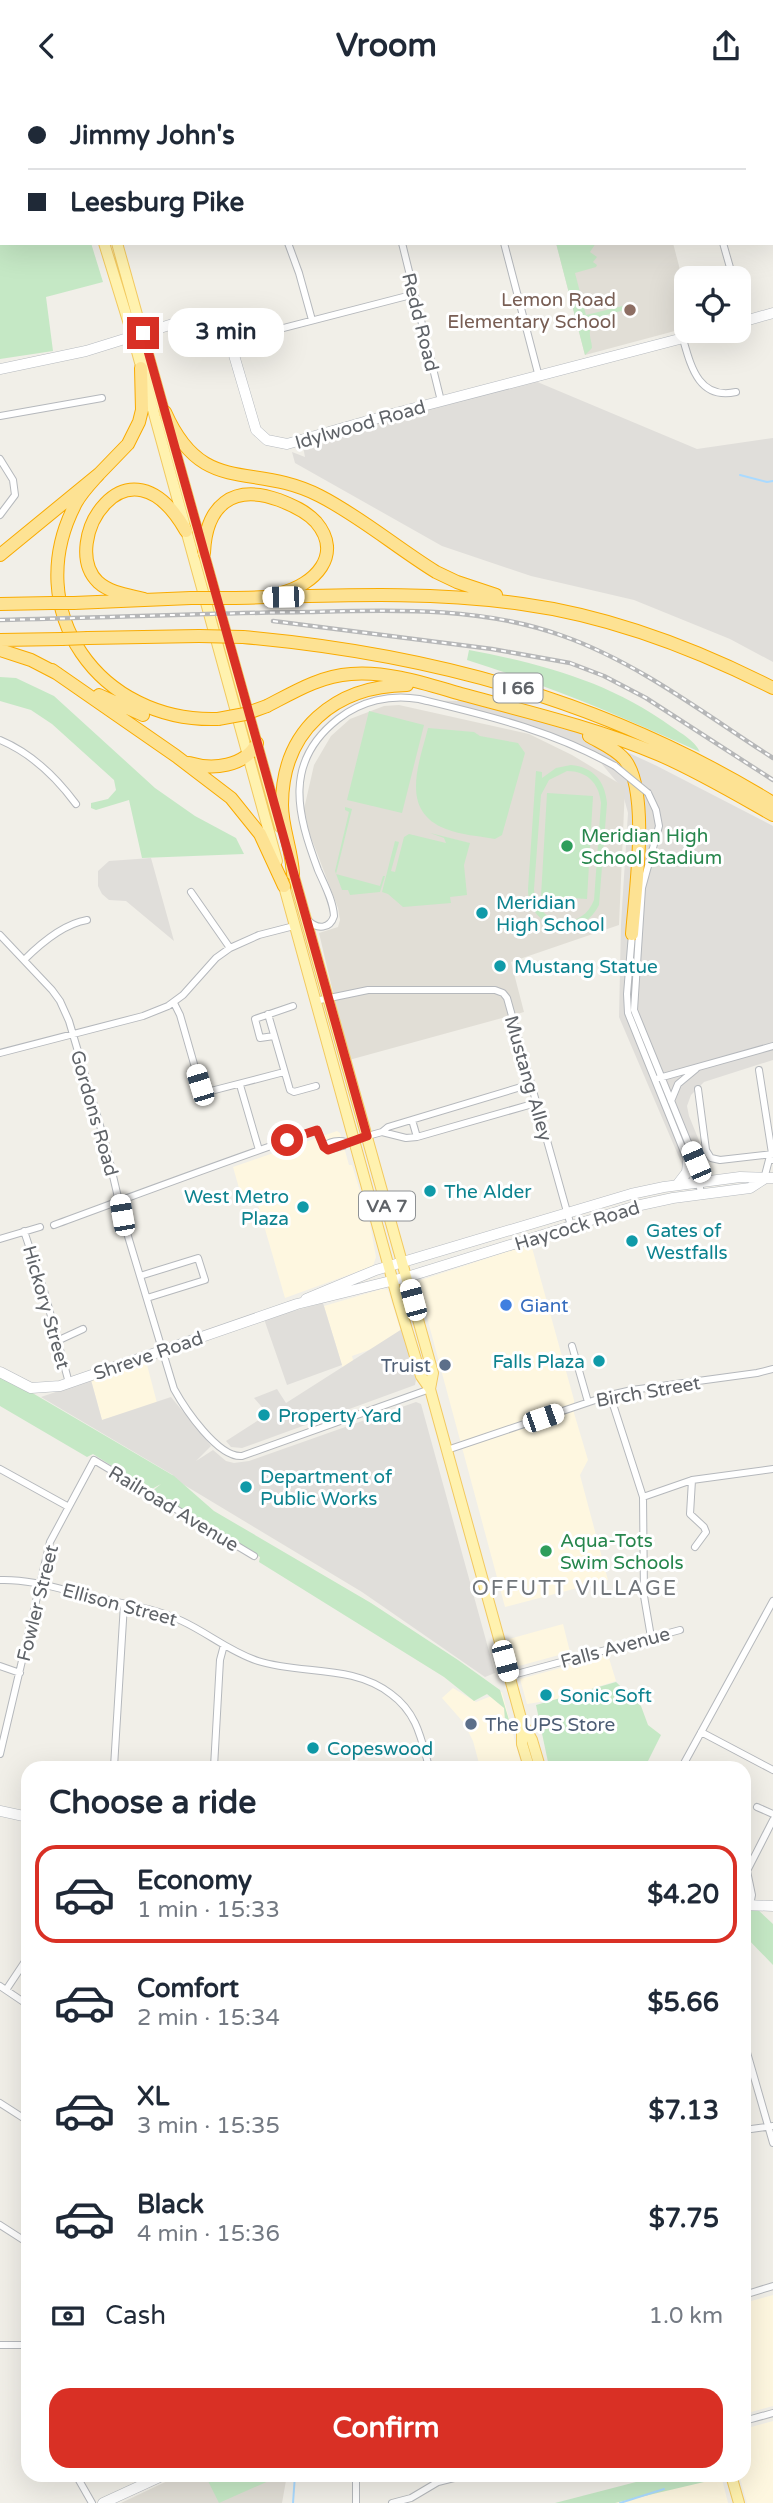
<!DOCTYPE html>
<meta charset="utf-8">
<style>
:root{--surface:#fff;--page:#f2f2f3;--text:#1f2937;--muted:#747a83;--line:#e0e1e3;--accent:#d93025}
body{margin:0;font-family:"Varela Round",sans-serif;background:var(--page);color:var(--text);height:100vh;display:flex;flex-direction:column;font-size:26px;white-space:nowrap}
*{box-sizing:border-box;margin:0}
p{font-size:23px;color:var(--muted)}
.icon{flex:none;width:38px;height:38px;fill:none;stroke:currentColor;stroke-width:2;stroke-linecap:round;stroke-linejoin:round}
.map{position:relative;flex:1;overflow:hidden}
.sheet{position:absolute;left:21px;top:1670px;width:730px;height:721px;display:flex;flex-direction:column;background:var(--surface);border-radius:21px;box-shadow:0 7px 28px #0002}
.sheet>*{flex:none}
.hud{position:absolute;left:0px;top:0px;width:774px;height:154px;box-shadow:0 7px 28px #0002;display:grid;align-content:center;height:154px;padding:0 28px;background:var(--surface)}
.controls{position:absolute;left:674px;top:175px;display:grid;gap:14px}
.controls a{display:grid;place-items:center;width:77px;height:77px;border-radius:14px;background:var(--surface);box-shadow:0 7px 28px #0002;font-size:35px}
.end{position:absolute;width:32px;height:32px;margin:-16px;border:9px solid #d93025;background:#fff;box-shadow:0 0 0 4px #fff}
.from{border-radius:50%}
.bubble{position:absolute;height:49px;border-radius:21px;background:var(--surface);box-shadow:0 7px 28px #0002;font-size:23px;font-weight:800;line-height:49px;text-align:center}
.car{position:absolute;width:21px;height:42px;margin:-21px -10px;border-radius:9px;box-shadow:0 0 5px 2px #0007;background:linear-gradient(#fff 24%,#345 0 40%,#fff 0 76%,#345 0 86%,#fff 0)}
.hud b{display:flex;align-items:center;gap:24px;height:66px;font-size:26px}
.hud b+b{border-top:2px solid var(--line)}
.hud i{width:18px;height:18px;background:var(--text)}
ul{padding:0;list-style:none}
li{display:flex;align-items:center;gap:21px;height:98px;margin:0 14px 10px;padding:0 14px;border:4px solid transparent;border-radius:21px}
li div{flex:1}
li b{display:block;font-size:26px}
li em{font-style:normal;font-weight:800}
li.active{border-color:var(--accent)}
li>.icon{width:63px;height:63px;stroke-width:1.5}
h2{padding:0 28px;font-size:32px;line-height:84px}
.pay{display:flex;align-items:center;gap:18px;height:77px;padding:0 28px;font-size:26px}
.pay p{margin-inline-start:auto}
.cta{display:flex;gap:14px;margin-top:auto;padding:14px 28px}
.cta a{flex:1;height:80px;border-radius:21px;background:var(--accent);color:#fff;font-size:28px;font-weight:800;line-height:80px;text-align:center}
header{display:flex;justify-content:space-between;align-items:center;height:91px;padding:0 28px;background:var(--surface);font-size:32px;font-weight:800}
.map>svg:first-child{display:block}
</style>
<header><svg class="icon" aria-label="back" viewBox="0 0 24 24"><path d="M15 5l-7 7 7 7"/></svg>Vroom<svg class="icon" aria-label="share" viewBox="0 0 24 24"><path d="M12 15V3M7 8l5-5 5 5M5 13v7h14v-7"/></svg></header>
<div class="map">
<svg width="773" height="2412" viewBox="0 0 773 2412">
<rect width="100%" height="100%" fill="#f1efe8"/>
<path fill="#fef7e0" d="M337,1040L340,1042L349,1074H352L370,1133L376,1166L373,1175L285,1207L256,1107L243,1111L233,1076Z
M531,1153L574,1309V1322L588,1369L580,1384L608,1489L505,1516L418,1193L421,1189Z
M382,1198L388,1199L403,1247L352,1265L355,1277L344,1281L324,1215Z
M146,1270L157,1312L102,1329L91,1289Z
M563,1533L570,1561L519,1575L515,1572L509,1548Z
M608,1564L616,1590L559,1608L527,1613L520,1588Z
M453,1597L476,1611L502,1601L522,1676H480L473,1650L464,1632L442,1607Z
M773,2204V2315L744,2323V2212Z
M773,2330V2412H747L739,2384H744V2338Z
M689,2384H721L728,2412H608Z"/>
<path fill="#e0deda" d="M535,290L697,358L773,347V571L730,548L634,509L531,485L442,455L295,372L292,361L305,366L302,350Z
M408,609L502,611L560,630L657,675L773,735V969L704,991L691,1004L687,1015L689,1025L711,1079L684,1078L619,926L621,833L628,722L621,696L601,672L561,651L520,635Z
M151,767L171,839L174,850L126,810L109,809L102,803L98,795V780L109,770Z
M323,1212L342,1274L287,1294L264,1228Z
M402,1238L416,1289L415,1294L242,1357L231,1356L226,1350L268,1323L254,1307L277,1298L286,1312Z
M91,1289L102,1329L171,1306L211,1355L196,1370L213,1359L226,1370L234,1372L249,1370L416,1311L421,1313L495,1582L485,1586L362,1501L171,1386L173,1384L41,1306Z"/>
<path fill="#e1ded6" d="M556,152H673L686,202V237L585,264Z
M399,614L529,643L572,664L625,696L619,834L511,871L524,921L349,969L319,842L338,836L340,829L338,817L309,741L304,718L314,674L331,645L350,628L384,615Z
M180,2384H287L282,2412H121Z"/>
<path fill="#c5e8c5" fill-rule="evenodd" d="M0,105L2,152H91L103,191L46,206L53,260L0,268Z
M556,152H596L590,161L597,166L593,171L597,174L596,176L575,182L586,224L631,213L633,219C620,219 593,224 590,240C589,246 592,251 592,257L585,264Z
M469,559C543,573 610,591 672,636C682,643 694,649 700,661C623,626 547,594 467,569Z
M0,586L16,587L54,605L155,697L195,725L236,747L244,763L142,767L129,709L96,719L91,717V712L108,708L116,699L114,689L52,633L31,619L0,610Z
M369,620L424,634L402,722L347,709Z
M428,637L474,641L480,645L518,652L525,662L502,744L495,748C479,745 461,744 446,738C399,720 419,673 428,637Z
M571,674C593,676 605,690 607,712L599,814C581,851 528,839 528,798L536,680L542,681V687L556,677ZM567,680C587,680 599,692 601,712L594,809C581,843 535,834 534,798L541,704L549,689Z
M547,702L593,705L587,808L541,805Z
M345,716L352,718L336,783L380,795L383,785H385L380,801L350,804L348,799H342L335,780L349,721L345,719Z
M430,742L470,752L464,774L467,804L450,806L451,812L403,816L388,803L382,801L395,750L399,751L391,780L395,781L404,746L409,743L446,752L444,747Z
M0,1283L174,1385L214,1420L371,1512L458,1569L500,1599L509,1629H505L504,1617L487,1603L474,1610L444,1586L259,1471L260,1466L151,1401L161,1393L150,1399L93,1363L87,1366L0,1315Z
M616,1591L641,1615L648,1634L661,1644L645,1676H555L548,1671L536,1614Z
M744,1806L773,1833V1874L744,1844Z
M205,2384H279L280,2385L219,2412Z
M663,2384H717L721,2387L615,2412H555Z"/>
<g fill="none" stroke-linecap="round" stroke-linejoin="round">
<path stroke="#aadaff" stroke-width="2" d="M142,0L148,2
M473,2L475,0
M740,384L767,391L773,390
M293,2412L295,2384
M620,2412L664,2398"/>
<defs>
<path id="street" d="M363,0V2
M288,152L299,182L312,229
M402,152L441,310
M504,152L539,286
M723,152L733,187
M738,209L744,230
M683,248C691,276 699,309 736,301
M229,251L415,203
M0,325L102,307
M0,368L13,389L15,404L0,424
M0,649C31,662 56,686 76,713
M648,702L656,719L659,735L642,797L634,919L696,1071L701,1103
M191,801L230,857
M308,829C317,839 330,838 334,825C333,809 324,793 318,779C297,723 283,671 338,628C361,610 390,603 419,608C489,625 551,639 615,675
M632,843L627,903L628,922L688,1071L695,1094
M0,844L52,899L60,910L69,930L106,1055L124,1132L174,1298C185,1318 218,1367 242,1365L430,1298
M24,869C41,852 63,833 87,829
M315,910L368,899H495L503,902L507,907L571,1135
M174,912L180,924L200,994L207,1001L284,981
M268,923L290,999L294,1001L316,995
M274,945L260,947L255,928L293,915
M0,962L143,925L168,915L183,904L216,867L230,857L259,844L294,835
M759,979L773,1069
M659,987L773,955
M240,994L259,1059
M698,998L706,1059L711,1067L720,1069L773,1063
M671,1010L678,993L696,978
M382,1041L406,1047L417,1046L412,1029
M417,1046L536,1012
M324,1056L328,1059L343,1055L346,1051L382,1041L388,1036L531,993
M324,1056C329,1050 339,1049 346,1051
M764,1088L770,1065
M54,1134C141,1102 229,1069 317,1039L324,1056
M24,1140L45,1203L69,1292
M0,1148L40,1136
M140,1185L198,1167L205,1189L147,1207
M57,1250L83,1238
M572,1255L588,1311
M610,1304L643,1406L644,1505L651,1546
M447,1359L610,1304L632,1299L757,1282L773,1278
M0,1378L67,1415
M692,1389L690,1423L704,1436L706,1441L695,1456
M643,1406L692,1389L773,1378
M0,1489C33,1488 62,1499 94,1506C124,1513 155,1517 182,1530C208,1542 230,1561 258,1570C302,1584 352,1573 391,1603C417,1622 421,1647 429,1676
M0,1575L20,1582
M509,1585L680,1539
M701,1641L773,1679
M0,1663L50,1451L94,1369L254,1465
M214,1674L279,1676
M114,1676L124,1513
M214,1676L220,1569L224,1554
M682,1676L773,1510
M757,1716L773,1723
M750,1814L752,1804L747,1780L773,1729
M0,1895L28,1914
M6,1899L28,1866
M744,1951L773,2052
M0,2012L28,2030
M744,2039L773,2035
M0,2134L28,2152
M744,2204L773,2195
M0,2254H28
M744,2330L773,2322
M76,2384L92,2412
M356,2412V2384
M392,2412L411,2407L438,2391L466,2384"/>
<path id="secondary" d="M297,0H341
M738,232L773,222
M0,278L86,260L176,232L200,233L217,240L231,254L256,339L267,349L287,353L392,323L710,240
M677,1094L687,1081L688,1071
M306,1208L376,1179L631,1103L664,1096L740,1086L773,1087
M0,1281L31,1297L60,1295L297,1213L407,1186L636,1115L673,1107L750,1097L764,1088
M0,1720L28,1726
M744,1814L773,1815
M103,2412L164,2384"/>
<path id="primary" d="M58,0L59,2
M73,0V2
M104,152L133,246L277,770
M117,152L280,736
M291,775L433,1282L430,1298
M282,788L398,1209L421,1285L430,1298L522,1631L532,1649L540,1676
M522,1634V1653L529,1676
M731,2384L739,2412"/>
<path id="highway" d="M165,321C203,407 252,370 320,405C361,426 397,457 436,481L457,491L496,504
M99,383C91,392 82,401 76,412C19,520 100,632 218,628
M204,462C206,415 232,392 279,409C292,414 306,420 316,431C344,464 314,494 281,502
M0,464L99,383L128,353L139,331L142,319L141,277
M230,507C328,505 425,499 522,513C611,525 694,557 773,597
M144,508C128,504 110,502 98,491C58,452 128,338 186,440
M74,512L191,507
M0,513L52,512
M243,546C433,563 609,611 773,712
M88,547L199,545
M0,549L62,548
M0,559L31,569L58,583
M52,579L176,665L231,707L260,743L284,795
M99,604L143,624
M267,615C294,601 320,585 351,583C388,580 426,593 461,603C528,621 596,637 660,664C699,681 736,703 773,724
M589,645C601,652 616,658 625,669C650,701 635,802 632,843
M189,672C212,679 245,676 257,652
M293,783C292,759 282,737 282,714C282,639 335,595 407,594"/>
</defs>
<use href="#street" stroke="#b5b8bc" stroke-width="8"/>
<use href="#secondary" stroke="#b6babf" stroke-width="11"/>
<use href="#primary" stroke="#f2c960" stroke-width="12"/>
<use href="#highway" stroke="#f9ab00" stroke-width="14"/>
<use href="#street" stroke="#fff" stroke-width="6"/>
<use href="#secondary" stroke="#fff" stroke-width="10"/>
<use href="#primary" stroke="#fff2af" stroke-width="10"/>
<use href="#highway" stroke="#fde293" stroke-width="12"/>
<defs>
<path id="rail" d="M0,529C102,527 204,522 307,521C393,519 480,515 563,545C639,572 706,624 773,667
M273,530L492,558L570,572L604,585L646,607L773,689"/>
</defs>
<use href="#rail" stroke="#b6b7b8" stroke-width="4.5"/>
<use href="#rail" stroke="#fff" stroke-width="2" stroke-dasharray="5" stroke-linecap="butt"/>
<defs>
<path id="street-bridge" d="M615,675L648,702"/>
<path id="highway-bridge" d="M191,507H230
M52,512H74
M199,545L243,546
M62,548L88,547
M218,628L245,623L267,615"/>
</defs>
<use href="#street-bridge" stroke="#b5b8bc" stroke-width="8" stroke-linecap="butt"/>
<use href="#highway-bridge" stroke="#f9ab00" stroke-width="14" stroke-linecap="butt"/>
<use href="#street-bridge" stroke="#fff" stroke-width="6"/>
<use href="#highway-bridge" stroke="#fde293" stroke-width="12"/>
</g>
<g fill="none" stroke-linecap="round" stroke-linejoin="round">
<path stroke="#d93025" stroke-width="9" d="M143,242L367,1045L328,1059L324,1056L317,1039L287,1049"/>
</g>
<circle fill="#8d6e63" stroke="#fff" stroke-width="2.5" cx="630" cy="219" r="7"/>
<g fill="#2e9e5b" stroke="#fff" stroke-width="2.5">
<circle cx="567" cy="755" r="7"/>
<circle cx="546" cy="1460" r="7"/>
</g>
<g fill="#0f9aa8" stroke="#fff" stroke-width="2.5">
<circle cx="482" cy="822" r="7"/>
<circle cx="500" cy="875" r="7"/>
<circle cx="430" cy="1100" r="7"/>
<circle cx="303" cy="1116" r="7"/>
<circle cx="632" cy="1150" r="7"/>
<circle cx="599" cy="1270" r="7"/>
<circle cx="264" cy="1324" r="7"/>
<circle cx="246" cy="1396" r="7"/>
<circle cx="546" cy="1604" r="7"/>
<circle cx="313" cy="1657" r="7"/>
</g>
<circle fill="#3f7fe0" stroke="#fff" stroke-width="2.5" cx="506" cy="1214" r="7"/>
<g fill="#5c6f8a" stroke="#fff" stroke-width="2.5">
<circle cx="445" cy="1274" r="7"/>
<circle cx="471" cy="1633" r="7"/>
</g>
<g text-anchor="middle" stroke-width="6" stroke-linejoin="round" paint-order="stroke">
<g fill="#fff" stroke="#8f9295" stroke-width="2">
<rect x="493.5" y="582.5" width="49" height="29" rx="5"/>
<rect x="359" y="1100.5" width="56" height="29" rx="5"/>
</g>
<g font-size="18" font-weight="bold" fill="#5f6368">
<text x="518" y="603">I 66</text>
<text x="387" y="1121">VA 7</text>
</g>
<g font-size="19" fill="#785e54" stroke="#fff" text-anchor="end">
<text x="616" y="215">Lemon Road<tspan x="616" dy="22">Elementary School</tspan></text>
</g>
<g font-size="19" fill="#5f6368" stroke="#fff">
<text transform="translate(421 231) rotate(76)" y="7">Redd Road</text>
<text transform="translate(360 333) rotate(-16)" y="7">Idylwood Road</text>
<text transform="translate(529 987) rotate(74)" y="7">Mustang Alley</text>
<text transform="translate(95 1022) rotate(74)" y="7">Gordons Road</text>
<text transform="translate(577 1134) rotate(-17)" y="7">Haycock Road</text>
<text transform="translate(47 1216) rotate(74)" y="7">Hickory Street</text>
<text transform="translate(148 1264) rotate(-19)" y="7">Shreve Road</text>
<text transform="translate(648 1300) rotate(-10)" y="7">Birch Street</text>
<text transform="translate(174 1417) rotate(31)" y="7">Railroad Avenue</text>
<text transform="translate(37 1512) rotate(-76)" y="7">Fowler Street</text>
<text transform="translate(120 1513) rotate(15)" y="7">Ellison Street</text>
<text transform="translate(615 1556) rotate(-15)" y="7">Falls Avenue</text>
</g>
<g font-size="19" fill="#27864d" stroke="#fff" text-anchor="start">
<text x="581" y="751">Meridian High<tspan x="581" dy="22">School Stadium</tspan></text>
<text x="560" y="1456">Aqua-Tots<tspan x="560" dy="22">Swim Schools</tspan></text>
</g>
<g font-size="19" fill="#0d838f" stroke="#fff" text-anchor="start">
<text x="496" y="818">Meridian<tspan x="496" dy="22">High School</tspan></text>
<text x="514" y="882">Mustang Statue</text>
<text x="444" y="1107">The Alder</text>
<text x="289" y="1112" text-anchor="end">West Metro<tspan x="289" dy="22">Plaza</tspan></text>
<text x="646" y="1146">Gates of<tspan x="646" dy="22">Westfalls</tspan></text>
<text x="585" y="1277" text-anchor="end">Falls Plaza</text>
<text x="278" y="1331">Property Yard</text>
<text x="260" y="1392">Department of<tspan x="260" dy="22">Public Works</tspan></text>
<text x="560" y="1611">Sonic Soft</text>
<text x="327" y="1664">Copeswood</text>
</g>
<g font-size="19" fill="#366cbe" stroke="#fff" text-anchor="start">
<text x="520" y="1221">Giant</text>
</g>
<g font-size="19" fill="#4e5e75" stroke="#fff" text-anchor="end">
<text x="431" y="1281">Truist</text>
<text x="485" y="1640" text-anchor="start">The UPS Store</text>
</g>
<g font-size="21" letter-spacing="2" fill="#70757a" stroke="#fff">
<text x="575" y="1504">OFFUTT VILLAGE</text>
</g>
</g>
</svg>
<div class="controls">
<a><svg class="icon" aria-label="locate" viewBox="0 0 24 24"><circle cx="12" cy="12" r="6"/><path d="M12 2v4M12 18v4M2 12h4M18 12h4"/></svg></a>
</div>
<i class="end from" style="left:287px;top:1049px"></i>
<i class="end" style="left:143px;top:242px"></i>
<div class="bubble" style="left:168px;top:217px;width:116px">3 min</div>
<i class="car" style="left:283px;top:506px;rotate:269deg"></i>
<i class="car" style="left:200px;top:994px;rotate:343deg"></i>
<i class="car" style="left:696px;top:1071px;rotate:337deg"></i>
<i class="car" style="left:122px;top:1124px;rotate:350deg"></i>
<i class="car" style="left:413px;top:1209px;rotate:345deg"></i>
<i class="car" style="left:543px;top:1327px;rotate:71deg"></i>
<i class="car" style="left:505px;top:1570px;rotate:165deg"></i>
<div class="hud">
<b><i class="from"></i>Jimmy John's</b>
<b><i></i>Leesburg Pike</b>
</div>
<section class="sheet">
<h2>Choose a ride</h2>
<ul>
<li class="active"><svg class="icon" aria-label="car" viewBox="0 0 24 24"><path d="M5 17H2v-5l4-1 3-4h7l3 4 3 1v5h-3M9 17h6M6 11h13"/><circle cx="7" cy="17" r="2"/><circle cx="17" cy="17" r="2"/></svg><div><b>Economy</b><p>1 min · 15:33</p></div><em>$4.20</em></li>
<li><svg class="icon" aria-label="car" viewBox="0 0 24 24"><path d="M5 17H2v-5l4-1 3-4h7l3 4 3 1v5h-3M9 17h6M6 11h13"/><circle cx="7" cy="17" r="2"/><circle cx="17" cy="17" r="2"/></svg><div><b>Comfort</b><p>2 min · 15:34</p></div><em>$5.66</em></li>
<li><svg class="icon" aria-label="car" viewBox="0 0 24 24"><path d="M5 17H2v-5l4-1 3-4h7l3 4 3 1v5h-3M9 17h6M6 11h13"/><circle cx="7" cy="17" r="2"/><circle cx="17" cy="17" r="2"/></svg><div><b>XL</b><p>3 min · 15:35</p></div><em>$7.13</em></li>
<li><svg class="icon" aria-label="car" viewBox="0 0 24 24"><path d="M5 17H2v-5l4-1 3-4h7l3 4 3 1v5h-3M9 17h6M6 11h13"/><circle cx="7" cy="17" r="2"/><circle cx="17" cy="17" r="2"/></svg><div><b>Black</b><p>4 min · 15:36</p></div><em>$7.75</em></li>
</ul>
<div class="pay"><svg class="icon" aria-label="cash" viewBox="0 0 24 24"><path d="M3 7h18v10H3z"/><circle cx="12" cy="12" r="2"/></svg>Cash<p>1.0 km</p></div>
<div class="cta"><a>Confirm</a></div>
</section>
</div>
